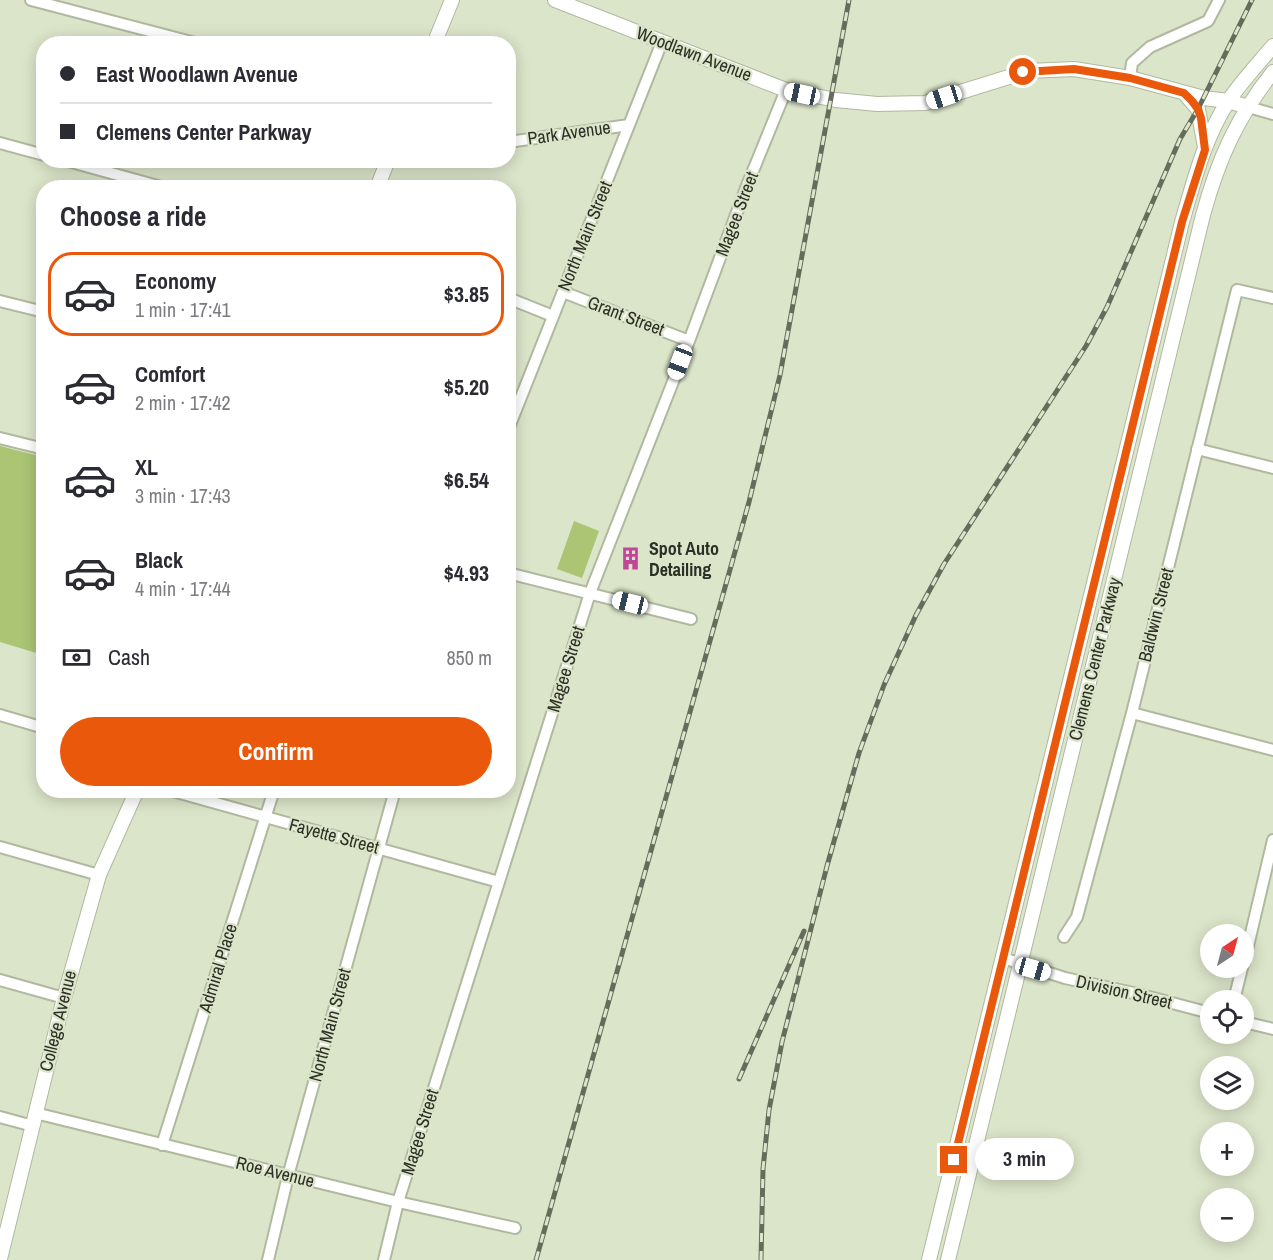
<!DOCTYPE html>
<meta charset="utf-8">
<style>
:root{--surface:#fff;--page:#f7f7f7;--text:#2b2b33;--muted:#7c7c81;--line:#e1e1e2;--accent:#ea580c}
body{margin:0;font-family:"Archivo Narrow",sans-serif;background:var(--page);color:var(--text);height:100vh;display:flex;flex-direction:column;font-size:22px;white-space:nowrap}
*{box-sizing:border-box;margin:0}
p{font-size:20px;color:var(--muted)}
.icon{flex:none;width:33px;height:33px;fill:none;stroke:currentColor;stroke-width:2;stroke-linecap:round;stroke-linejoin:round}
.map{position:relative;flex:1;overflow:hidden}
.details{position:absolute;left:36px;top:180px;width:480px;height:618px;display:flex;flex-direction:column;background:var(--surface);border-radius:24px;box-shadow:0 3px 15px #0003}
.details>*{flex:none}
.guide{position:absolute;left:36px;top:36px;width:480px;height:132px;border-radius:24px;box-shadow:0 3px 15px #0003;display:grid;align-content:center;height:132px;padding:0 24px;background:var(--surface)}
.needle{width:39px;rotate:36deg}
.fabs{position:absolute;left:1200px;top:924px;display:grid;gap:12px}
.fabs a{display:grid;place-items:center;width:54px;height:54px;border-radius:50%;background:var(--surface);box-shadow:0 3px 15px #0003;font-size:30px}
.end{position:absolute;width:27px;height:27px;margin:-14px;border:8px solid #ea580c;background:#fff;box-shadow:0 0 0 3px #fff}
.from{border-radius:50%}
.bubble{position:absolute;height:42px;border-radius:21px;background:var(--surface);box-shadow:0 3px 15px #0003;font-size:20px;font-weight:700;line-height:42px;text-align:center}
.car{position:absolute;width:18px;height:36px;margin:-18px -9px;border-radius:8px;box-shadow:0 0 4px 2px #0007;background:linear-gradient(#fff 24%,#345 0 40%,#fff 0 76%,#345 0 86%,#fff 0)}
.guide b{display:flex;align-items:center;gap:21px;height:57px;font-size:22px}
.guide b+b{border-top:2px solid var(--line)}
.guide i{width:15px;height:15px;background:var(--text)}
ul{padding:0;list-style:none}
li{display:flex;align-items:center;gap:18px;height:84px;margin:0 12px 9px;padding:0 12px;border:3px solid transparent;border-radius:24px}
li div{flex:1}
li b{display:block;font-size:22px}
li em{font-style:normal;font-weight:700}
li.on{border-color:var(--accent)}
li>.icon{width:54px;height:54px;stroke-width:1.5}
h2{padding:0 24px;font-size:27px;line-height:72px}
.pay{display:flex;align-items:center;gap:15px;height:66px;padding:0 24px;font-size:22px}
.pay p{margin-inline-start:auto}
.action{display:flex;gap:12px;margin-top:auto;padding:12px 24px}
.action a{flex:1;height:69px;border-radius:36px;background:var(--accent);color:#fff;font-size:24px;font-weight:700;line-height:69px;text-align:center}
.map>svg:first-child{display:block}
</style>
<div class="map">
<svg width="1273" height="1260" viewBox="0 0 1273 1260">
<rect width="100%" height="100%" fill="#dbe5c9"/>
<path fill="#abc575" d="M0,446L43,457V655L0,642Z
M574,521L599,531L582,578L557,569Z"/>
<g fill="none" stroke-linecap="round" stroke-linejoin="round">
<defs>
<path id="minor" d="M31,0L199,44
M1130,78L1132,63L1150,47L1208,21L1219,0
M1248,107L1273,114
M508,142L629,125
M0,143L44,155
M64,160L165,188
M563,292L689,341
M508,298L553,316
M0,301L44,312
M508,430L662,42
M0,438L44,449
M1197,449L1273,468
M508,573L691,619
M1132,713L1273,750
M0,715L44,728
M169,790L499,882
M0,847L99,875
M1064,937L1077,917L1132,713L1237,290L1273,298
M1003,958L1065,978L1138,994L1210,1013
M1244,963L1273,840
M0,980L64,998
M1234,1000L1242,968
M1244,1022L1273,1029
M35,1113L398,1202L515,1228
M0,1117L33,1126
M162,1145L274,790
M268,1260L288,1176L395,790
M384,1260L398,1202L590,593L689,341L746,188L786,90"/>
<path id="major" d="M555,0L786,90L836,100L877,104L925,103L1028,71L1074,69L1130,78L1204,98L1228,101L1248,107
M434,44L452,0
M1185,94L1198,109L1205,147
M377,188L388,160
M0,1259L64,998L99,875L137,790
M929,1260L1182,222C1194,181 1205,136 1229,100C1242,81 1258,64 1273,46
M948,1260L1203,215C1218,160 1237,117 1273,72"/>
</defs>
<use href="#minor" stroke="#b0b99f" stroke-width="14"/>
<use href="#major" stroke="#b0b99f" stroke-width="16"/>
<use href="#minor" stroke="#fff" stroke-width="10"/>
<use href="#major" stroke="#fff" stroke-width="14"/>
<defs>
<path id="rail" d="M739,1079L804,931
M536,1260L749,502L780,375L849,0
M761,1260L763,1169L769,1110L782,1042L827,866L859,753L884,685L916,615L944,564L1086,346L1107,307L1180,139L1198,109L1252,0"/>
</defs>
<use href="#rail" stroke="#666c5c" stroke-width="5"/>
<use href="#rail" stroke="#dbe5c9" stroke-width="3" stroke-dasharray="9" stroke-linecap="butt"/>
</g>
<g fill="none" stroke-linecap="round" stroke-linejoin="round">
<path stroke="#ea580c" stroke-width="8" d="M954,1160L1182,222L1205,150L1201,118L1198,109L1192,101L1184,93L1130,78L1074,69L1023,72"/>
</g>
<defs>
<symbol id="building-bare" viewBox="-9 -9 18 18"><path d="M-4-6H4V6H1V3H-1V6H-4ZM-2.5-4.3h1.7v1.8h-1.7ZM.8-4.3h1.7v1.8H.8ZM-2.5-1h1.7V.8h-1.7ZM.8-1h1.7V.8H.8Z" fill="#c24697" stroke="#dbe5c9" stroke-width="2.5" paint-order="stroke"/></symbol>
</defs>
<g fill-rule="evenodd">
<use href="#building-bare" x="614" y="542" width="33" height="33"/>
</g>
<g text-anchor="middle" stroke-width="4.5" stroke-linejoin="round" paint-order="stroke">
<g font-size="18" fill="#2c2f25" stroke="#dbe5c9">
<text transform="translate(694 54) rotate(21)" y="6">Woodlawn Avenue</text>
<text transform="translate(569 133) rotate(-8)" y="6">Park Avenue</text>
<text transform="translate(737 214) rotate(-69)" y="6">Magee Street</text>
<text transform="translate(585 236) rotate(-68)" y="6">North Main Street</text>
<text transform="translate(626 316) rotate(21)" y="6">Grant Street</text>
<text transform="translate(1156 615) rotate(-76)" y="6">Baldwin Street</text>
<text transform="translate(1095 659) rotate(-76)" y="6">Clemens Center Parkway</text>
<text transform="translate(566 669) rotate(-73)" y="6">Magee Street</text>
<text transform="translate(334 836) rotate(15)" y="6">Fayette Street</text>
<text transform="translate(218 968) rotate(-73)" y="6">Admiral Place</text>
<text transform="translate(1124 992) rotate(13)" y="6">Division Street</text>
<text transform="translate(58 1021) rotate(-76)" y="6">College Avenue</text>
<text transform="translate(330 1025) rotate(-75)" y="6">North Main Street</text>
<text transform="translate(420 1132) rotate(-73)" y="6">Magee Street</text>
<text transform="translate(275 1172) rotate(14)" y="6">Roe Avenue</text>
</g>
<g font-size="18" font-weight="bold" fill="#2c2f25" stroke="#dbe5c9" text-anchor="start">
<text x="649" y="555">Spot Auto<tspan x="649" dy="21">Detailing</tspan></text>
</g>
</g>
</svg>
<div class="fabs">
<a><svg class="needle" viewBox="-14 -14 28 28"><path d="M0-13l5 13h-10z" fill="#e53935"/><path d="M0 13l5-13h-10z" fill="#7c7c81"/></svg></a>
<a><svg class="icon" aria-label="locate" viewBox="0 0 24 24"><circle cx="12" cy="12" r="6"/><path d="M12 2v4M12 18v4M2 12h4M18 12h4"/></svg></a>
<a><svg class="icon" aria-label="layers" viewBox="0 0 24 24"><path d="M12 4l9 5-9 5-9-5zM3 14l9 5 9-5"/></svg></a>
<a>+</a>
<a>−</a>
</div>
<i class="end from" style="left:1023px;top:72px"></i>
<i class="end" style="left:954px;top:1160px"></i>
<div class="bubble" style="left:975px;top:1138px;width:99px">3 min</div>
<i class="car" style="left:802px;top:94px;rotate:282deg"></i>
<i class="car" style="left:944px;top:97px;rotate:252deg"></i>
<i class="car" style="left:680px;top:362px;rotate:201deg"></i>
<i class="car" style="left:630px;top:603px;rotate:284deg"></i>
<i class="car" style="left:1033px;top:969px;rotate:106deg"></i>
<div class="guide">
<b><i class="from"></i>East Woodlawn Avenue</b>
<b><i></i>Clemens Center Parkway</b>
</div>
<section class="details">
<h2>Choose a ride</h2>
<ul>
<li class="on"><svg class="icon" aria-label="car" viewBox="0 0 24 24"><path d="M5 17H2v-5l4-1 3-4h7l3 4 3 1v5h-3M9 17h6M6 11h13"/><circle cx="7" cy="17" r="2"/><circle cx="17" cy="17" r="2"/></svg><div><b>Economy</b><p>1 min · 17:41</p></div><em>$3.85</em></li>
<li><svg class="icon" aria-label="car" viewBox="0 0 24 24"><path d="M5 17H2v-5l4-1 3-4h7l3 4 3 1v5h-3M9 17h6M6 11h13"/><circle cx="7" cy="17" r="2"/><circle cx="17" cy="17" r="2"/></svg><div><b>Comfort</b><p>2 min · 17:42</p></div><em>$5.20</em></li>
<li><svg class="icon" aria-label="car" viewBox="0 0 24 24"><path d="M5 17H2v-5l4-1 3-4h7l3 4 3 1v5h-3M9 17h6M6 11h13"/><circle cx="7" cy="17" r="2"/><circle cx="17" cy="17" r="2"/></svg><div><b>XL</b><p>3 min · 17:43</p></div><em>$6.54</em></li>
<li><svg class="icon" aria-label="car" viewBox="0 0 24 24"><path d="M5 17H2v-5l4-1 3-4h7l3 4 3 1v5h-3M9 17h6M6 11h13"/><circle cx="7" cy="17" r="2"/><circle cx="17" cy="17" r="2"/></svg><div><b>Black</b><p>4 min · 17:44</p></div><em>$4.93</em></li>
</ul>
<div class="pay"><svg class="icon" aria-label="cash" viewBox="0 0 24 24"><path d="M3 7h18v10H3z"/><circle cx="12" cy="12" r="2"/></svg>Cash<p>850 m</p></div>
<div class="action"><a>Confirm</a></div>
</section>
</div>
